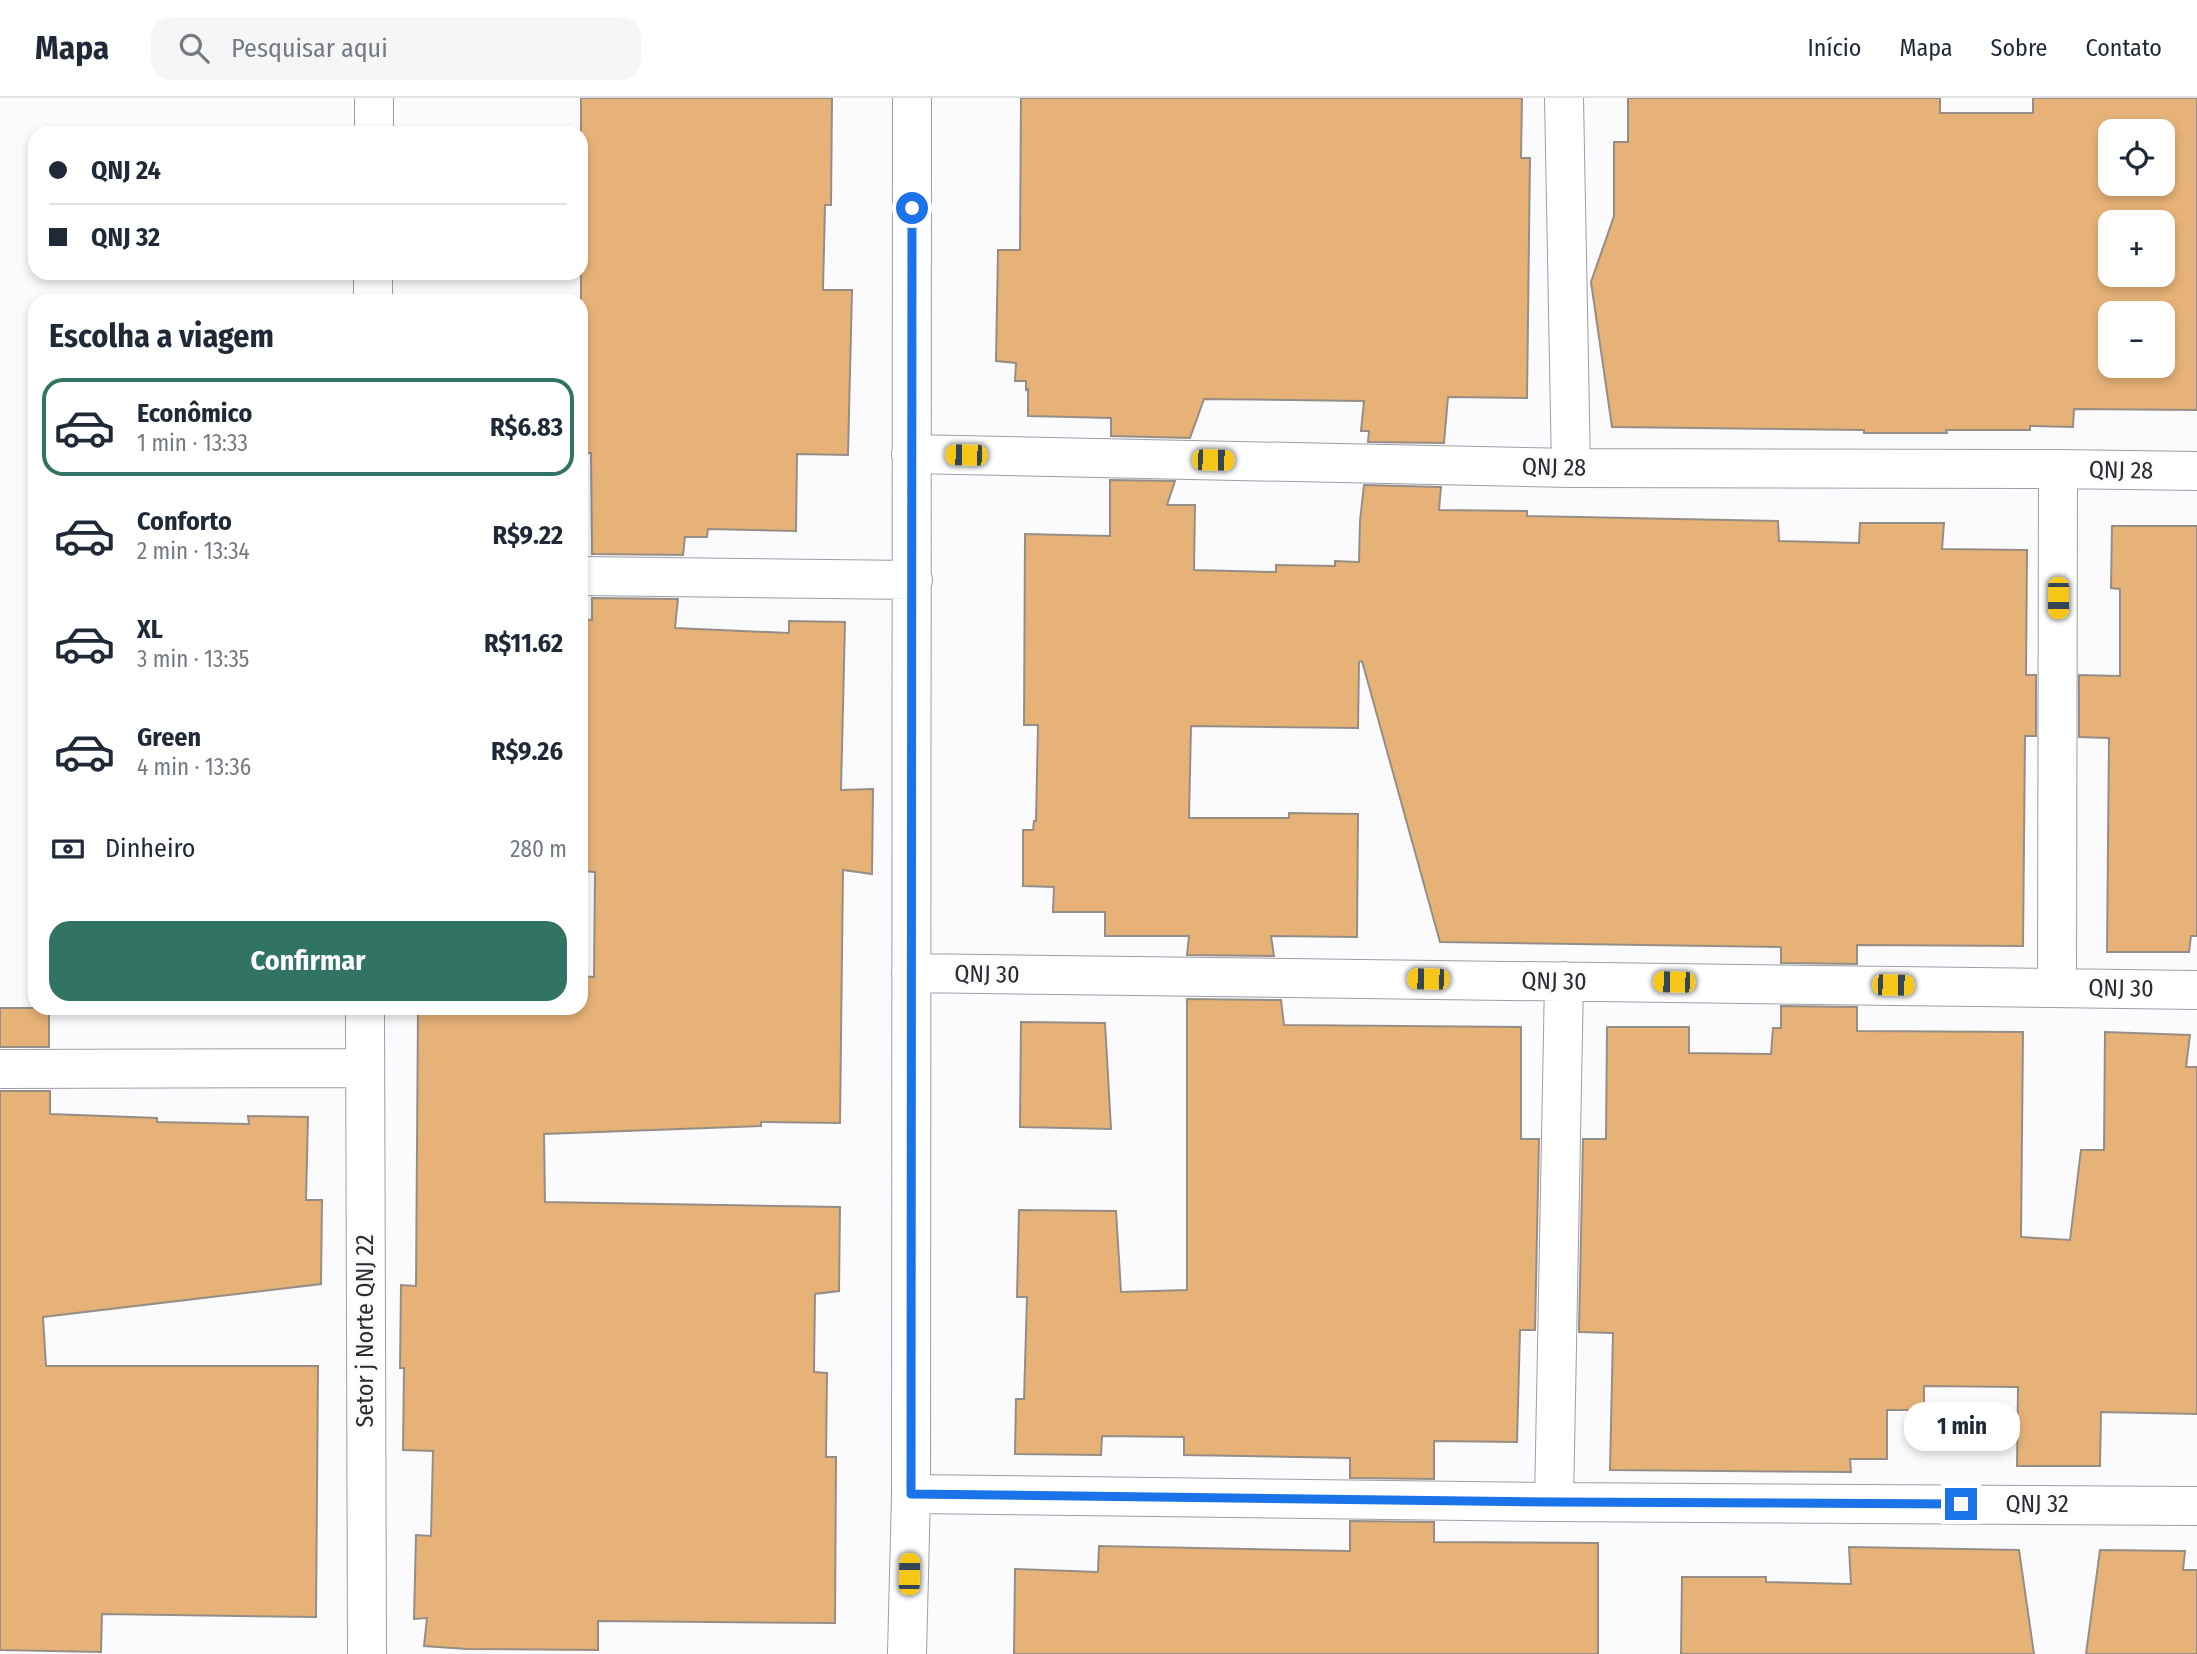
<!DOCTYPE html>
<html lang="pt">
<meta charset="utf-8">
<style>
:root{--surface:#fff;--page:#f6f6f7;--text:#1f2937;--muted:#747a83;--line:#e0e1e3;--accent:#327464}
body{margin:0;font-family:"Fira Sans Condensed",sans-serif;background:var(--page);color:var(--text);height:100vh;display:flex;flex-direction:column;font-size:26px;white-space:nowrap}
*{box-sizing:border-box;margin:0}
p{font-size:23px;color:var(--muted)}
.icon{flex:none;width:38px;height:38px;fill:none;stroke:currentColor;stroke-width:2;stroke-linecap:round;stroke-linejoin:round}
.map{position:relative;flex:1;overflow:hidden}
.sheet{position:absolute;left:28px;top:196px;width:560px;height:721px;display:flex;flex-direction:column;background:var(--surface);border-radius:21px;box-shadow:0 4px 10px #0003}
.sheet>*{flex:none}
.top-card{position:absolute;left:28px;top:28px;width:560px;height:154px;border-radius:21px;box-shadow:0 4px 10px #0003;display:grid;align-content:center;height:154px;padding:0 21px;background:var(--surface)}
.controls{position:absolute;left:2098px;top:21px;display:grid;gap:14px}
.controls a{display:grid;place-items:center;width:77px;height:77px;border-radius:14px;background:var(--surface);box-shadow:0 4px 10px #0003;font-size:35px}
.end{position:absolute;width:32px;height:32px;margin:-16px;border:9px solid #1a73e8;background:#fff;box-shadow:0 0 0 4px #fff}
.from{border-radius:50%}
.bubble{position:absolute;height:49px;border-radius:21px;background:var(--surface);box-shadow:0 4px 10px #0003;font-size:23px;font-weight:700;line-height:49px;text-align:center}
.car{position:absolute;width:21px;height:42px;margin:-21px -10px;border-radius:9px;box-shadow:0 0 5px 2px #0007;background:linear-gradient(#f5c518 24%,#345 0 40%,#f5c518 0 76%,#345 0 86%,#f5c518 0)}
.top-card b{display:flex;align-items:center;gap:24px;height:66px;font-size:26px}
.top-card b+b{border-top:2px solid var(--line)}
.top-card i{width:18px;height:18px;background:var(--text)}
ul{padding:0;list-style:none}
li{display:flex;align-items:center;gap:21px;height:98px;margin:0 14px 10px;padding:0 7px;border:4px solid transparent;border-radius:21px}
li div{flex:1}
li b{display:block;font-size:26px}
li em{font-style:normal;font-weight:700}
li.selected{border-color:var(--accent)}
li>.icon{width:63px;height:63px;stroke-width:1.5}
h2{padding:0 21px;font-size:32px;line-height:84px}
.pay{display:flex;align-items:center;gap:18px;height:77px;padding:0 21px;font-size:26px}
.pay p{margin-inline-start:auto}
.cta{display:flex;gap:14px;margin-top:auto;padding:14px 21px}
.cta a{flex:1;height:80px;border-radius:21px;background:var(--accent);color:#fff;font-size:28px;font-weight:700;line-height:80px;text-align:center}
header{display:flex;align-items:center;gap:42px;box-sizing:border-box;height:98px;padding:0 35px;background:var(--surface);border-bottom:2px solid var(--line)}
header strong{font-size:33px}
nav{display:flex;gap:38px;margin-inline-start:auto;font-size:24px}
.search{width:490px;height:63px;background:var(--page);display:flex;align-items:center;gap:18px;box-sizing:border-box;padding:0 24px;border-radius:21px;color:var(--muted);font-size:26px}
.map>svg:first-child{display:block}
</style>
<header>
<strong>Mapa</strong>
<div class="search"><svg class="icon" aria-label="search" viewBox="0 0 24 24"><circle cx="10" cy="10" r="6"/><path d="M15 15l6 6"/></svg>Pesquisar aqui</div>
<nav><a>Início</a><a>Mapa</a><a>Sobre</a><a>Contato</a></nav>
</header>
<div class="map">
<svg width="2197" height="1556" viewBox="0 0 2197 1556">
<rect width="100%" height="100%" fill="#fbfbfe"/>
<path fill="#e6b278" stroke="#968e85" stroke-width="2" fill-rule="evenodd" d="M581,0H832L831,107H825L823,192H852L848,357L797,356L796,433L708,431L707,439H685L683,457L592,456L591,355H581Z
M1021,0H1522L1521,60H1530L1527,300L1448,299L1444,345L1368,344L1369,333H1361L1364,303L1204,301L1190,340L1111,338V320L1028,318V291L1026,292V283H1015L1016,265L996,263L998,152H1020Z
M1628,0H1940V15H2033V0H2197V312L2074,311L2073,329L2030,328V332H1946L1947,335H1864V332L1612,329L1591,184L1614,118V44H1628ZM2110,33H2163V86H2110ZM2110,124H2163V177H2110ZM2110,215H2163V268H2110Z
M1110,382L1175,383L1167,407H1195L1194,472L1276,474V467L1335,468V463L1359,464L1360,423L1364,387L1441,389L1439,412L1527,413V418L1778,423L1779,443L1859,445L1860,425H1944L1942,451L2027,452L2026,577H2036V638H2025L2023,848L1857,847V866L1781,865V849L1440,844L1362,563L1359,564L1358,630L1191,628L1189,720H1289V715L1358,716L1357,839L1271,838L1274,858L1187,857L1189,838H1105V814H1053L1054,789L1023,788V732H1033L1034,723H1036L1038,627H1024L1025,436L1110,438Z
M2112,428H2197V838H2191L2189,854H2107L2109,640L2079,639V577L2120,578V491L2111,490Z
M592,500L678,501L675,530L789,535V523L845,524L841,692L873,691L872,776L843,772L840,1025L761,1024V1028L544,1036L545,1104L840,1109L839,1193L815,1196L814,1274L827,1275L826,1359H836L835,1525L598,1523V1552L467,1551L424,1548L427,1520L414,1521L416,1437L431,1438L433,1353L403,1352L404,1270H400L401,1187L416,1188L418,910H581V878L594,879L595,774L581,773V521L592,522Z
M1187,901L1281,902L1284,927L1521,929V1041H1539L1535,1232H1520L1517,1344L1434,1343V1381L1350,1380V1360L1184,1357V1339L1102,1338L1101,1357L1015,1356L1016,1301H1024L1027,1199H1017L1019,1112L1116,1113L1121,1194L1187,1192Z
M1781,908L1857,909V933L2023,934L2021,1139L2070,1142L2081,1052H2104L2105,934L2190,937L2186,969H2197V1316L2101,1314L2100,1368H2017L2018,1289L1924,1288V1312H1887V1361H1850L1851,1374L1610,1372L1613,1235L1579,1234L1583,1041H1606L1607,929H1689V955L1771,956L1773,930H1781Z
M0,910H49V949H0Z
M1021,924L1105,925L1111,1031L1020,1029Z
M0,993H50V1016L157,1020V1024L249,1026L248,1018L308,1019L306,1102H322L321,1186L43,1219L46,1268H318L316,1519L102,1516L101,1554L0,1552Z
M1350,1423L1434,1424V1444L1598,1445V1556H1014L1015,1471L1098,1474L1099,1448L1350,1453Z
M1849,1449L2019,1452L2034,1556H1681L1682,1479H1766V1484L1851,1486Z
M2100,1452L2185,1453L2183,1472H2197V1556H2086Z"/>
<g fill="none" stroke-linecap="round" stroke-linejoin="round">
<defs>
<path id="minor" d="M1564,0L1571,370
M374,35V0
M373,203V175
M911,356L1571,370L2058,371L2197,373
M581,478L913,482
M911,875L2197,892
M2057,889L2058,371
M365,910L367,1556
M0,971L364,970
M911,1396L1554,1404L2197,1408
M1554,1404L1564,883
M907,1556L911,1396L912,0"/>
</defs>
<use href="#minor" stroke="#9c9da9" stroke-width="40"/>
<use href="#minor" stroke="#fff" stroke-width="38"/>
</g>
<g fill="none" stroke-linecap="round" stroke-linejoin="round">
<path stroke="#1a73e8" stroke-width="9" d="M912,110L911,1396L1554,1404L1961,1406"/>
</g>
<g text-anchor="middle" stroke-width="5" stroke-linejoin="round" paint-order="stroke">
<g font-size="24" fill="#2a2a2f" stroke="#fbfbfe">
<text transform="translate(1554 369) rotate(1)" y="8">QNJ 28</text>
<text transform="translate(2121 372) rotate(1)" y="8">QNJ 28</text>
<text transform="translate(987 876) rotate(1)" y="8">QNJ 30</text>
<text transform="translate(1554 883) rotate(1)" y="8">QNJ 30</text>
<text transform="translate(2121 890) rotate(1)" y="8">QNJ 30</text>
<text transform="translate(365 1233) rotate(-90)" y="8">Setor j Norte QNJ 22</text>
<text x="2037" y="1414">QNJ 32</text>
</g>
</g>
</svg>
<div class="controls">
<a><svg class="icon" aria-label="locate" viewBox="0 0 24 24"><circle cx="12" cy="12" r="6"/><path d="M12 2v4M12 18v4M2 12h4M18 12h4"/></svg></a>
<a>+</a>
<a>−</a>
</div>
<i class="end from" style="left:912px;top:110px"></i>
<i class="end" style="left:1961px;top:1406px"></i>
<div class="bubble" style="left:1904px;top:1304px;width:116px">1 min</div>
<i class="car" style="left:966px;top:357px;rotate:271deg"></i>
<i class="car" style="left:1213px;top:362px;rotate:91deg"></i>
<i class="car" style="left:2058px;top:500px;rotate:180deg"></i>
<i class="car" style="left:1428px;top:881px;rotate:271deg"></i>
<i class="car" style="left:1674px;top:884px;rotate:271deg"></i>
<i class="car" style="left:1893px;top:887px;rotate:91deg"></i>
<i class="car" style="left:909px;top:1476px;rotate:1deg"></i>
<div class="top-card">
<b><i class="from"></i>QNJ 24</b>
<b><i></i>QNJ 32</b>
</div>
<section class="sheet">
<h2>Escolha a viagem</h2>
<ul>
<li class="selected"><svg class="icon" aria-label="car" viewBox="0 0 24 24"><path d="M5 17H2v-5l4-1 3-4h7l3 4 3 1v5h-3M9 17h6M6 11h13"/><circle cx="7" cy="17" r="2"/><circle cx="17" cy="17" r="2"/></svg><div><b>Econômico</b><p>1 min · 13:33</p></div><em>R$6.83</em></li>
<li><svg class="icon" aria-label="car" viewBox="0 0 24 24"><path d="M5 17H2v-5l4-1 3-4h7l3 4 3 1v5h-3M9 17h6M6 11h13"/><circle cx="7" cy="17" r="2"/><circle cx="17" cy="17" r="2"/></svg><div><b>Conforto</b><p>2 min · 13:34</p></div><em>R$9.22</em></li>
<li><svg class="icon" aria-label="car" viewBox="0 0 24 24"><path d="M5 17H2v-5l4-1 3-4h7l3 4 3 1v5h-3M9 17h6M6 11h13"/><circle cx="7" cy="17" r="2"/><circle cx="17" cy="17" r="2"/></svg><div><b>XL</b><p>3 min · 13:35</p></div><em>R$11.62</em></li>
<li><svg class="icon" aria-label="car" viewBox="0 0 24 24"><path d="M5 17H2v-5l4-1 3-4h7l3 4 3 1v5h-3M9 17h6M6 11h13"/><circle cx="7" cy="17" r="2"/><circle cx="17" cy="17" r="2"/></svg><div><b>Green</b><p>4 min · 13:36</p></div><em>R$9.26</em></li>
</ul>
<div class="pay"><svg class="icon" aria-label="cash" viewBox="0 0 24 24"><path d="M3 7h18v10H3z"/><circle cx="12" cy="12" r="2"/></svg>Dinheiro<p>280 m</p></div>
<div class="cta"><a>Confirmar</a></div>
</section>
</div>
